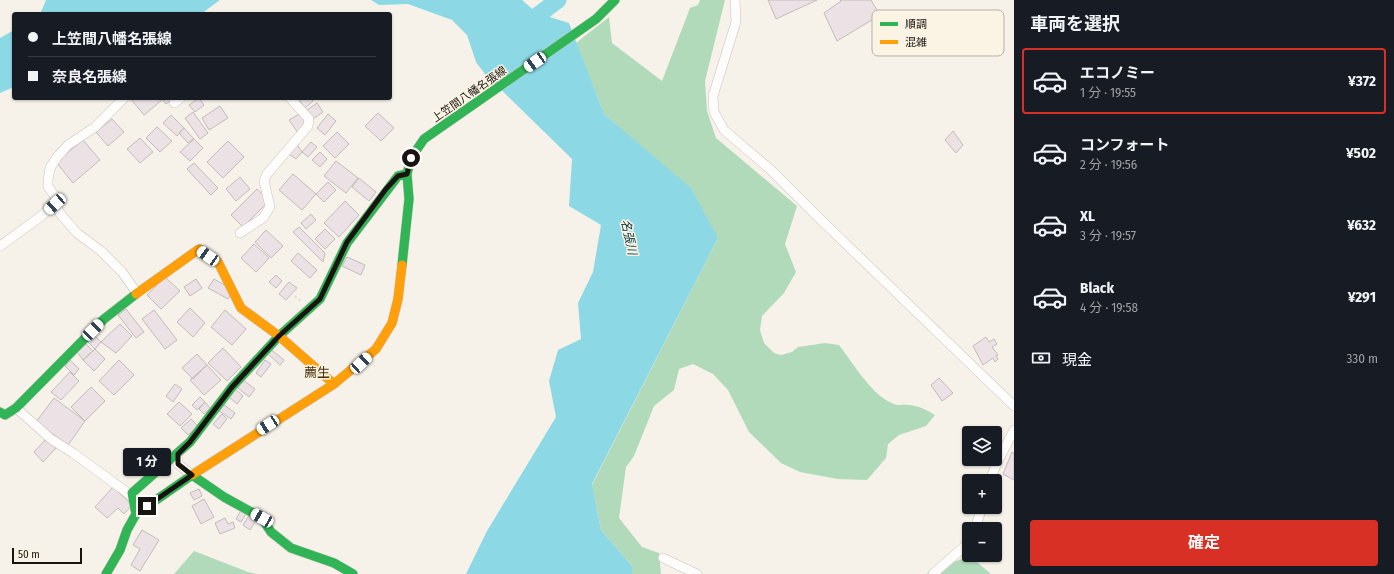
<!DOCTYPE html>
<html lang="ja">
<meta charset="utf-8">
<style>
:root{--surface:#171b24;--page:#242831;--text:#f1f3f6;--muted:#9ea1a6;--line:#363941;--accent:#d93025}
body{margin:0;font-family:"Fira Sans Condensed","Noto Sans JP",sans-serif;background:var(--page);color:var(--text);height:100vh;display:flex;flex-direction:column;font-size:15px;white-space:nowrap}
*{box-sizing:border-box;margin:0}
p{font-size:13px;color:var(--muted)}
.icon{flex:none;width:22px;height:22px;fill:none;stroke:currentColor;stroke-width:2;stroke-linecap:round;stroke-linejoin:round}
.map{position:relative;flex:1;overflow:hidden}
.side{display:flex;flex-direction:column;background:var(--surface);width:380px}
.side>*{flex:none}
.banner{position:absolute;left:12px;top:12px;width:380px;height:88px;border-radius:4px;box-shadow:0 1px 3px #0004;display:grid;align-content:center;height:88px;padding:0 16px;background:var(--surface)}
.controls{position:absolute;left:962px;top:426px;display:grid;gap:8px}
.controls a{display:grid;place-items:center;width:40px;height:40px;border-radius:4px;background:var(--surface);box-shadow:0 1px 3px #0004;font-size:20px}
.scale{position:absolute;left:12px;bottom:10px;width:70px;box-sizing:border-box;padding-left:4px;border:2px solid #181510;border-top:0;font-size:11px;line-height:14px;white-space:nowrap;color:#181510;-webkit-text-stroke:3px #fbf4e4;paint-order:stroke}
.end{position:absolute;width:18px;height:18px;margin:-9px;border:5px solid #181510;background:#fff;box-shadow:0 0 0 2px #fff}
.from{border-radius:50%}
.bubble{position:absolute;height:28px;border-radius:4px;background:var(--surface);box-shadow:0 1px 3px #0004;font-size:13px;font-weight:700;line-height:28px;text-align:center}
.car{position:absolute;width:12px;height:24px;margin:-12px -6px;border-radius:5px;box-shadow:0 0 3px 1px #0007;background:linear-gradient(#fff 24%,#345 0 40%,#fff 0 76%,#345 0 86%,#fff 0)}
.banner b{display:flex;align-items:center;gap:14px;height:38px;font-size:15px}
.banner b+b{border-top:1px solid var(--line)}
.banner i{width:10px;height:10px;background:var(--text)}
ul{padding:0;list-style:none}
li{display:flex;align-items:center;gap:12px;height:66px;margin:0 8px 6px;padding:0 8px;border:2px solid transparent;border-radius:4px}
li div{flex:1}
li b{display:block;font-size:15px}
li em{font-style:normal;font-weight:700}
li.on{border-color:var(--accent)}
li>.icon{width:36px;height:36px;stroke-width:1.5}
h2{padding:0 16px;font-size:18px;line-height:48px}
.pay{display:flex;align-items:center;gap:10px;height:44px;padding:0 16px;font-size:15px}
.pay p{margin-inline-start:auto}
.action{display:flex;gap:8px;margin-top:auto;padding:8px 16px}
.action a{flex:1;height:46px;border-radius:4px;background:var(--accent);color:#fff;font-size:16px;font-weight:700;line-height:46px;text-align:center}
main{display:flex;flex:1;min-height:0}
.map>svg:first-child{display:block}
</style>
<main>
<div class="map">
<svg width="1014" height="574" viewBox="0 0 1014 574">
<rect width="100%" height="100%" fill="#f6f2e9"/>
<path fill="#b1daba" d="M700,0H725L705,81L707,111L716,138L797,206L785,244L796,272L784,293L762,316L760,330L764,343L774,353L781,355L792,352L798,347L812,345L825,343L839,345C853,363 872,396 894,404C898,406 904,404 909,405C919,406 927,410 935,415L926,426L899,435L888,444L886,458L867,480L838,479L800,472L781,463L749,432L728,390L713,374L693,364L679,369L674,390L654,406L634,456L626,467L619,518L642,547L659,553L661,574H632V566L601,530L592,485L718,238L618,126L604,114L576,43L609,17L612,43L662,81L690,8L698,5Z
M194,551L248,572L257,574H174Z
M970,556L991,574H927L929,571Z"/>
<path fill="#8cd9e5" d="M46,0H220L201,14H40Z
M371,0H522L537,13L569,23L604,114L691,188L718,238L592,484L601,530L632,566V574H466L487,531L556,417L549,381L558,350L581,339L578,303L593,272L601,225L569,206L572,159L485,74L476,62L467,35L452,20L408,4L379,5Z
M14,30V87L0,93V38Z"/>
<g fill="none" stroke-linecap="round" stroke-linejoin="round">
<path stroke="#8cd9e5" stroke-width="17" d="M521,28L558,0"/>
</g>
<path fill="#ece2e5" stroke="#c1bcba" d="M768,0H817L776,19Z
M840,0H871L880,15L837,41L824,13L841,1Z
M130,98H161L162,100L144,115Z
M161,98H174L166,104Z
M199,98L204,105L195,112L189,105Z
M298,98H311L313,101L305,108Z
M317,103L323,112L313,119L307,110Z
M220,106L228,118L209,130L202,118Z
M193,112L208,133L200,139L185,118Z
M378,113L394,128L381,141L365,126Z
M299,114L308,126L298,133L289,120Z
M328,114L336,121L325,135L317,128Z
M171,115L184,128L177,136L163,123Z
M112,119L124,132L108,146L96,132Z
M157,127L172,141L160,152L146,138Z
M184,128L194,139L188,143L179,133Z
M953,131L963,145L956,153L945,140Z
M337,132L349,144L335,158L323,146Z
M140,138L153,152L140,163L127,149Z
M194,139L203,148L190,161L180,152Z
M83,140L100,160L73,183L56,162Z
M228,141L244,157L223,178L207,162Z
M311,142L317,147L308,157L302,152Z
M297,144L302,152L296,159L289,154Z
M320,152L327,159L320,167L312,160Z
M336,161L358,178L346,193L324,176Z
M194,163L218,188L211,195L187,169Z
M293,174L316,194L302,210L279,190Z
M240,177L250,189L236,201L226,189Z
M359,178L376,192L369,201L352,187Z
M328,182L336,190L324,202L316,194Z
M257,189L269,201L243,227L231,215Z
M345,201L359,215L339,237L324,223Z
M311,214L316,220L306,229L301,223Z
M299,227L325,253L323,262L293,232Z
M325,229L335,239L325,249L315,239Z
M266,230L283,246L271,258L255,242Z
M254,244L269,258L256,272L241,258Z
M298,253L317,270L310,278L291,261Z
M347,257L365,265L361,275L342,266Z
M276,275L282,281L276,288L269,282Z
M165,277L180,291L161,309L147,295Z
M196,279L202,288L190,296L184,287Z
M214,279L233,290L228,299L208,288Z
M289,282L297,288L286,300L279,294Z
M190,308L205,323L193,337L177,322Z
M126,309L144,332L136,338L118,315Z
M154,310L177,340L165,349L142,319Z
M225,310L246,329L232,345L211,327Z
M120,324L132,336L116,353L101,342Z
M94,335L101,342L95,349L88,342Z
M986,337L989,342L994,339L997,344L992,347L998,355L996,356L998,359L995,362L993,358L983,365L973,346Z
M86,344L93,351L83,360L77,352Z
M223,348L241,367L227,381L208,363Z
M269,348L284,360L280,365L266,352Z
M95,349L105,359L94,371L83,360Z
M197,354L207,365L193,379L182,368Z
M70,360L79,369L74,375L65,366Z
M119,360L134,375L114,395L99,381Z
M265,360L271,364L261,377L256,373Z
M207,365L221,380L204,395L190,380Z
M70,372L79,381L61,400L51,392Z
M939,378L953,393L942,401L931,385Z
M243,380L255,389L249,397L238,388Z
M175,384L182,389L173,402L166,396Z
M91,387L105,401L85,421L71,407Z
M234,388L243,396L237,404L228,396Z
M200,397L205,402L197,410L192,405Z
M54,398L85,421L68,445L36,422Z
M179,402L192,414L180,426L167,414Z
M205,402L210,408L204,414L199,409Z
M223,404L235,413L231,419L218,410Z
M222,414L227,419L219,429L213,424Z
M191,419L198,426L188,435L181,428Z
M46,439L56,448L43,462L34,452Z
M1012,452L1014,453V480L1003,474Z
M113,487L132,505L124,514L118,508L107,518L95,507Z
M199,489L202,496L194,500L190,493Z
M204,499L214,517L201,524L192,506Z
M242,509L247,512L241,522L236,519Z
M250,514L257,519L250,530L243,525Z
M225,518L228,524L233,522L235,528L220,534L215,523Z
M142,530L159,540L140,571L131,565L140,549L133,545Z"/>
<g fill="none" stroke-linecap="round" stroke-linejoin="round">
<defs>
<path id="street" d="M735,0L736,22L713,96L714,112L724,130L771,170L820,219L1014,406
M124,98L95,127L68,145L57,157L50,168L48,180V187L55,196L56,207L62,216L77,233L101,251L122,272L137,293
M174,103L181,98
M240,233L263,218L270,207L264,181L267,174L308,126L309,119L290,98
M0,246L40,217L55,204
M16,408L51,439L73,453L132,496
M178,454V464L192,475
M990,481C995,463 1006,447 1014,430
M975,529L982,507
M663,558L697,574
M933,574L966,545L969,540"/>
<path id="fast" d="M402,265L409,199L407,174L411,158L424,139L596,19L615,0
M0,412L5,415L16,408L104,319L136,294
M136,514L132,493L190,442L232,387L279,336L320,299L347,243L398,176L407,174
M106,574L120,550L127,530L136,514L192,475L224,497L262,518L271,532L291,548L334,563L353,574"/>
<path id="slow" d="M136,294L199,249L218,262L241,308L279,336L334,384
M192,475L334,384L376,349L392,323L398,299L402,265"/>
</defs>
<use href="#street" stroke="#c7c3bc" stroke-width="10"/>
<use href="#fast" stroke="#c7c3bc" stroke-width="10"/>
<use href="#slow" stroke="#c7c3bc" stroke-width="10"/>
<path stroke="#d6d4d2" stroke-width="1.5" stroke-dasharray="2 3" stroke-linecap="butt" d="M295,296L300,301"/>
<use href="#street" stroke="#fefdfc" stroke-width="9"/>
<use href="#fast" stroke="#30b455" stroke-width="9"/>
<use href="#slow" stroke="#ff9f0a" stroke-width="9"/>
</g>
<g fill="none" stroke-linecap="round" stroke-linejoin="round">
<path stroke="#181510" stroke-width="5" d="M147,506L192,475L178,464V454L190,442L232,387L279,336L320,299L347,242L386,189L398,176L407,174L411,158"/>
</g>
<g text-anchor="middle" stroke-width="3" stroke-linejoin="round" paint-order="stroke">
<g font-size="11" fill="#181510" stroke="#fbf4e4">
<text transform="translate(469 94) rotate(-35)" y="4">上笠間八幡名張線</text>
</g>
<g font-size="12" font-style="italic" fill="#033a43" stroke="#fbf4e4">
<text transform="translate(629 237) rotate(78)" y="4">名張川</text>
</g>
<g font-size="13" fill="#48320d" stroke="#fbf4e4">
<text x="317" y="377">薦生</text>
</g>
</g>
<rect x="872" y="10" width="132" height="46" rx="6" fill="#fbf4e4" stroke="#b7b1a4" stroke-width="1"/>
<rect x="880" y="22" width="18" height="4" fill="#30b455"/>
<rect x="880" y="40" width="18" height="4" fill="#ff9f0a"/>
<g font-size="11" fill="#181510">
<text x="905" y="28">順調</text>
<text x="905" y="46">混雑</text>
</g>
</svg>
<div class="controls">
<a><svg class="icon" aria-label="layers" viewBox="0 0 24 24"><path d="M12 4l9 5-9 5-9-5zM3 14l9 5 9-5"/></svg></a>
<a>+</a>
<a>−</a>
</div>
<div class="scale">50 m</div>
<i class="end from" style="left:411px;top:158px"></i>
<i class="end" style="left:147px;top:506px"></i>
<div class="bubble" style="left:123px;top:448px;width:48px">1 分</div>
<i class="car" style="left:535px;top:62px;rotate:235deg"></i>
<i class="car" style="left:55px;top:204px;rotate:228deg"></i>
<i class="car" style="left:208px;top:256px;rotate:304deg"></i>
<i class="car" style="left:93px;top:330px;rotate:45deg"></i>
<i class="car" style="left:361px;top:363px;rotate:47deg"></i>
<i class="car" style="left:268px;top:425px;rotate:237deg"></i>
<i class="car" style="left:262px;top:518px;rotate:300deg"></i>
<div class="banner">
<b><i class="from"></i>上笠間八幡名張線</b>
<b><i></i>奈良名張線</b>
</div>
</div>
<section class="side">
<h2>車両を選択</h2>
<ul>
<li class="on"><svg class="icon" aria-label="car" viewBox="0 0 24 24"><path d="M5 17H2v-5l4-1 3-4h7l3 4 3 1v5h-3M9 17h6M6 11h13"/><circle cx="7" cy="17" r="2"/><circle cx="17" cy="17" r="2"/></svg><div><b>エコノミー</b><p>1 分 · 19:55</p></div><em>¥372</em></li>
<li><svg class="icon" aria-label="car" viewBox="0 0 24 24"><path d="M5 17H2v-5l4-1 3-4h7l3 4 3 1v5h-3M9 17h6M6 11h13"/><circle cx="7" cy="17" r="2"/><circle cx="17" cy="17" r="2"/></svg><div><b>コンフォート</b><p>2 分 · 19:56</p></div><em>¥502</em></li>
<li><svg class="icon" aria-label="car" viewBox="0 0 24 24"><path d="M5 17H2v-5l4-1 3-4h7l3 4 3 1v5h-3M9 17h6M6 11h13"/><circle cx="7" cy="17" r="2"/><circle cx="17" cy="17" r="2"/></svg><div><b>XL</b><p>3 分 · 19:57</p></div><em>¥632</em></li>
<li><svg class="icon" aria-label="car" viewBox="0 0 24 24"><path d="M5 17H2v-5l4-1 3-4h7l3 4 3 1v5h-3M9 17h6M6 11h13"/><circle cx="7" cy="17" r="2"/><circle cx="17" cy="17" r="2"/></svg><div><b>Black</b><p>4 分 · 19:58</p></div><em>¥291</em></li>
</ul>
<div class="pay"><svg class="icon" aria-label="cash" viewBox="0 0 24 24"><path d="M3 7h18v10H3z"/><circle cx="12" cy="12" r="2"/></svg>現金<p>330 m</p></div>
<div class="action"><a>確定</a></div>
</section>
</main>
